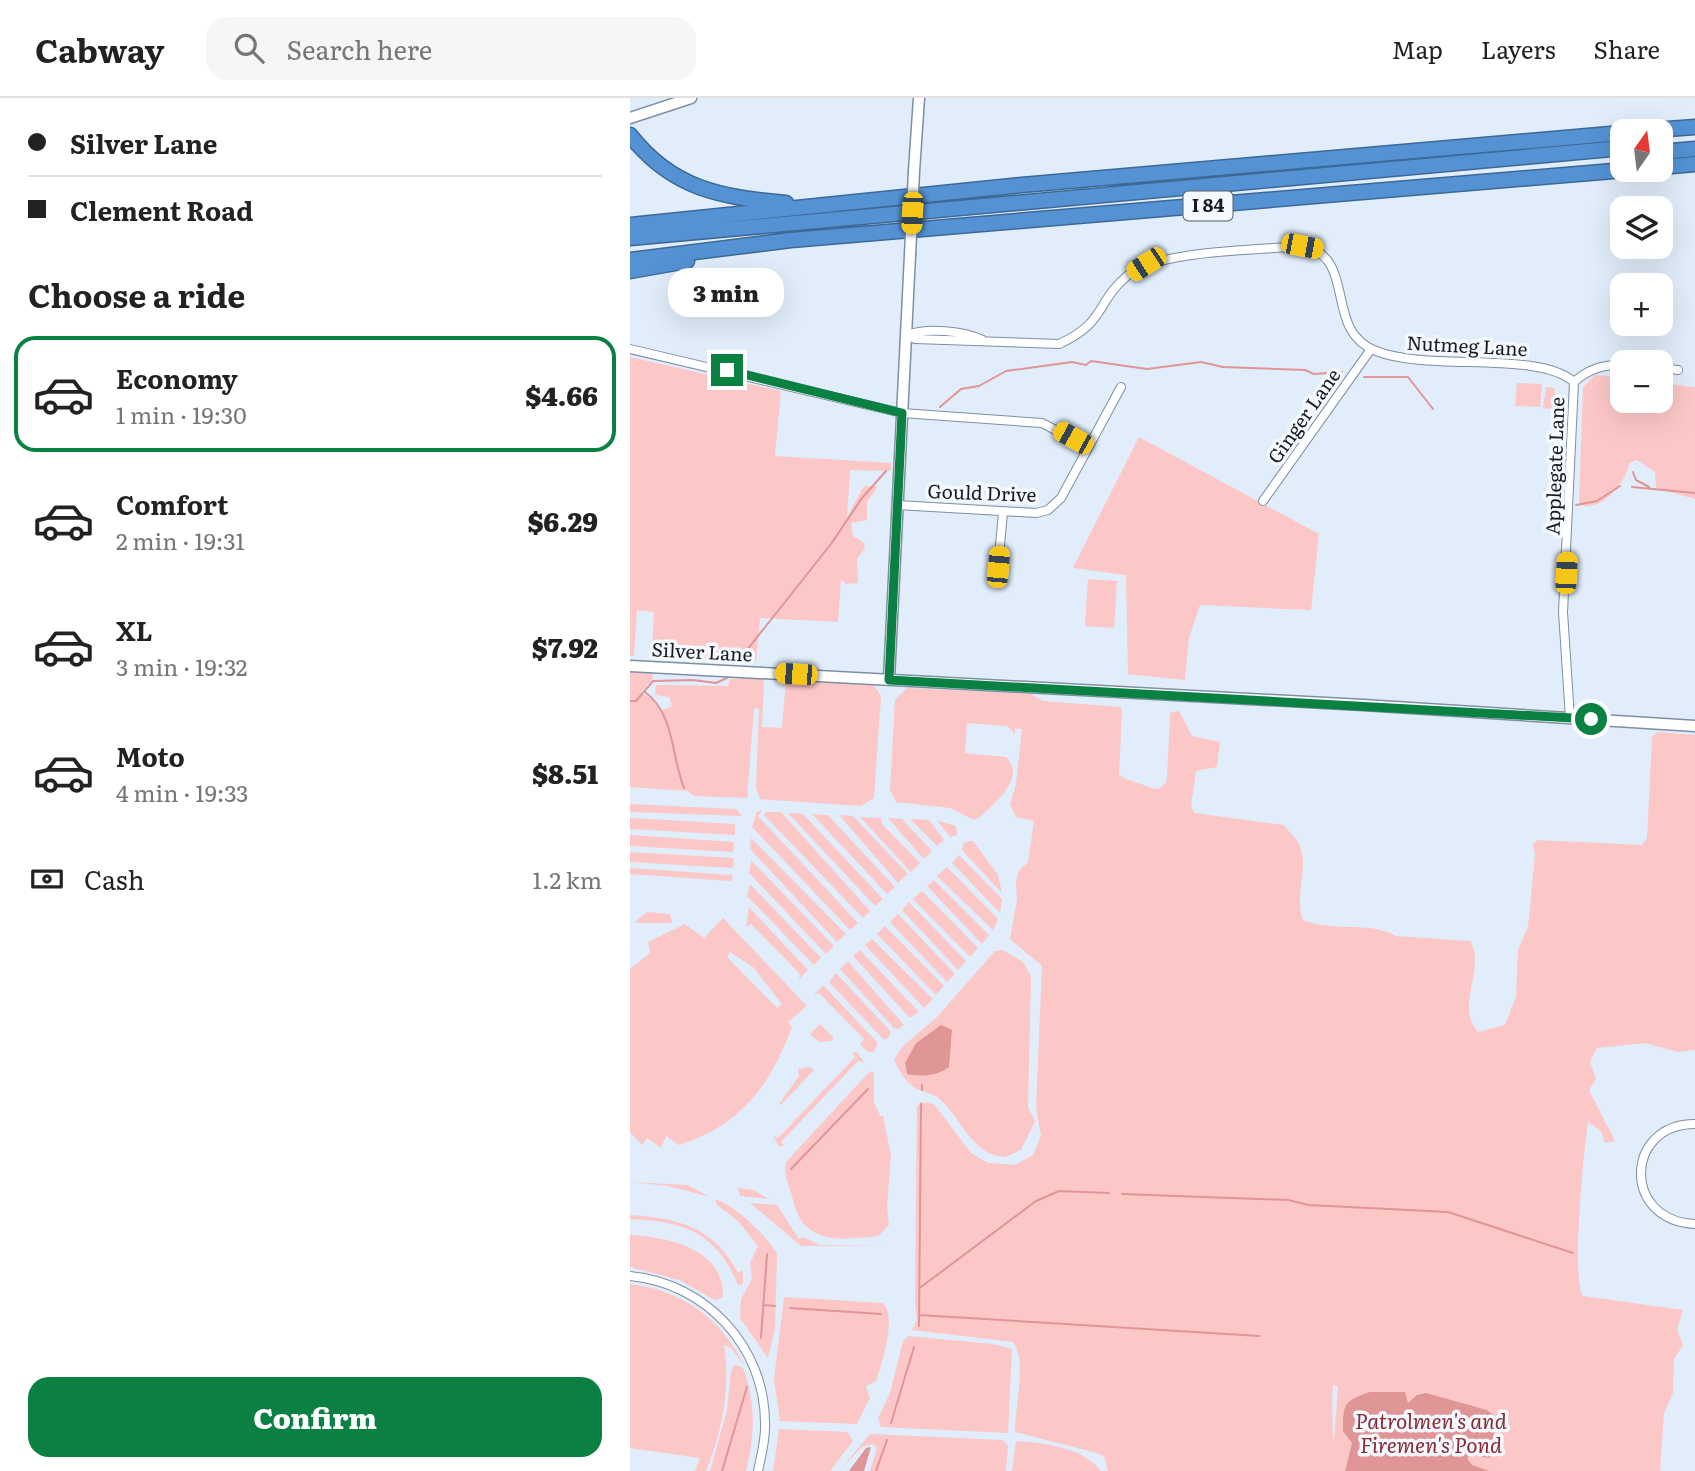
<!DOCTYPE html>
<meta charset="utf-8">
<style>
:root{--surface:#fff;--page:#f6f6f6;--text:#222;--muted:#767676;--line:#e0e0e0;--accent:#0b8043}
body{margin:0;font-family:Literata,serif;background:var(--page);color:var(--text);height:100vh;display:flex;flex-direction:column;font-size:26px;white-space:nowrap}
*{box-sizing:border-box;margin:0}
p{font-size:23px;color:var(--muted)}
.icon{flex:none;width:38px;height:38px;fill:none;stroke:currentColor;stroke-width:2;stroke-linecap:round;stroke-linejoin:round}
.map{position:relative;flex:1;overflow:hidden}
.side{display:flex;flex-direction:column;background:var(--surface);width:630px}
.side>*{flex:none}
.top-card{display:grid;align-content:center;height:154px;padding:0 28px;background:var(--surface)}
.needle{width:46px;rotate:14deg}
.fabs{position:absolute;left:980px;top:21px;display:grid;gap:14px}
.fabs a{display:grid;place-items:center;width:63px;height:63px;border-radius:14px;background:var(--surface);box-shadow:0 7px 28px #0002;font-size:35px}
.end{position:absolute;width:32px;height:32px;margin:-16px;border:9px solid #0b8043;background:#fff;box-shadow:0 0 0 4px #fff}
.from{border-radius:50%}
.bubble{position:absolute;height:49px;border-radius:21px;background:var(--surface);box-shadow:0 7px 28px #0002;font-size:23px;font-weight:800;line-height:49px;text-align:center}
.car{position:absolute;width:21px;height:42px;margin:-21px -10px;border-radius:9px;box-shadow:0 0 5px 2px #0007;background:linear-gradient(#f5c518 24%,#345 0 40%,#f5c518 0 76%,#345 0 86%,#f5c518 0)}
.top-card b{display:flex;align-items:center;gap:24px;height:66px;font-size:26px}
.top-card b+b{border-top:2px solid var(--line)}
.top-card i{width:18px;height:18px;background:var(--text)}
ul{padding:0;list-style:none}
li{display:flex;align-items:center;gap:21px;height:116px;margin:0 14px 10px;padding:0 14px;border:4px solid transparent;border-radius:21px}
li div{flex:1}
li b{display:block;font-size:26px}
li em{font-style:normal;font-weight:800}
li.current{border-color:var(--accent)}
li>.icon{width:63px;height:63px;stroke-width:1.5}
h2{padding:0 28px;font-size:32px;line-height:84px}
.pay{display:flex;align-items:center;gap:18px;height:77px;padding:0 28px;font-size:26px}
.pay p{margin-inline-start:auto}
.action{display:flex;gap:14px;margin-top:auto;padding:14px 28px}
.action a{flex:1;height:80px;border-radius:21px;background:var(--accent);color:#fff;font-size:28px;font-weight:800;line-height:80px;text-align:center}
header{display:flex;align-items:center;gap:42px;box-sizing:border-box;height:98px;padding:0 35px;background:var(--surface);border-bottom:2px solid var(--line)}
header strong{font-size:33px}
nav{display:flex;gap:38px;margin-inline-start:auto;font-size:24px}
.search{width:490px;height:63px;background:var(--page);display:flex;align-items:center;gap:18px;box-sizing:border-box;padding:0 24px;border-radius:21px;color:var(--muted);font-size:26px}
main{display:flex;flex:1;min-height:0}
.map>svg:first-child{display:block}
</style>
<header>
<strong>Cabway</strong>
<div class="search"><svg class="icon" aria-label="search" viewBox="0 0 24 24"><circle cx="10" cy="10" r="6"/><path d="M15 15l6 6"/></svg>Search here</div>
<nav><a>Map</a><a>Layers</a><a>Share</a></nav>
</header>
<main>
<section class="side">
<div class="top-card">
<b><i class="from"></i>Silver Lane</b>
<b><i></i>Clement Road</b>
</div>
<h2>Choose a ride</h2>
<ul>
<li class="current"><svg class="icon" aria-label="car" viewBox="0 0 24 24"><path d="M5 17H2v-5l4-1 3-4h7l3 4 3 1v5h-3M9 17h6M6 11h13"/><circle cx="7" cy="17" r="2"/><circle cx="17" cy="17" r="2"/></svg><div><b>Economy</b><p>1 min · 19:30</p></div><em>$4.66</em></li>
<li><svg class="icon" aria-label="car" viewBox="0 0 24 24"><path d="M5 17H2v-5l4-1 3-4h7l3 4 3 1v5h-3M9 17h6M6 11h13"/><circle cx="7" cy="17" r="2"/><circle cx="17" cy="17" r="2"/></svg><div><b>Comfort</b><p>2 min · 19:31</p></div><em>$6.29</em></li>
<li><svg class="icon" aria-label="car" viewBox="0 0 24 24"><path d="M5 17H2v-5l4-1 3-4h7l3 4 3 1v5h-3M9 17h6M6 11h13"/><circle cx="7" cy="17" r="2"/><circle cx="17" cy="17" r="2"/></svg><div><b>XL</b><p>3 min · 19:32</p></div><em>$7.92</em></li>
<li><svg class="icon" aria-label="car" viewBox="0 0 24 24"><path d="M5 17H2v-5l4-1 3-4h7l3 4 3 1v5h-3M9 17h6M6 11h13"/><circle cx="7" cy="17" r="2"/><circle cx="17" cy="17" r="2"/></svg><div><b>Moto</b><p>4 min · 19:33</p></div><em>$8.51</em></li>
</ul>
<div class="pay"><svg class="icon" aria-label="cash" viewBox="0 0 24 24"><path d="M3 7h18v10H3z"/><circle cx="12" cy="12" r="2"/></svg>Cash<p>1.2 km</p></div>
<div class="action"><a>Confirm</a></div>
</section>
<div class="map">
<svg width="1065" height="1373" viewBox="0 0 1065 1373">
<rect width="100%" height="100%" fill="#e1edfa"/>
<path fill="#fcc7c7" fill-rule="evenodd" d="M0,259L151,293L145,358L261,365V373L220,372L217,419L234,388H248L237,404V422L221,425L223,438L234,445L235,450L227,461L228,485L216,486L211,481L208,524L130,520L126,564L22,559L24,514L7,512L4,558H0Z
M965,277L992,280V303H1031V285L1065,289V401L1026,390L1025,374L1007,362L999,365C997,384 969,417 949,406L953,289Z
M887,285L912,286L910,309L885,308Z
M916,289L925,290L923,311L913,310Z
M509,339L689,436L681,512L570,507L559,540L555,582L498,576L496,477L443,470Z
M458,481L487,483L484,530L455,528Z
M0,574L22,575L23,580L10,595L21,600L30,613L42,608L39,599L25,597L26,587L98,588L100,581L134,580L132,629L152,630L156,582L243,586L251,598L244,700L231,708L130,701L126,690L129,610L124,611L117,700L64,698L58,693L0,689Z
M277,590L401,596L413,603L490,609L492,612L489,676C496,683 503,682 511,686C522,690 529,696 537,682L540,618L541,614L549,613L562,638L590,644L587,669L566,673L561,708L564,715L654,727C658,733 664,738 668,744C681,768 663,798 673,822C702,834 740,823 766,838L840,843C857,871 824,906 848,934L875,927L886,899L888,852L898,829L905,756L903,746L908,742L1012,747L1017,740L1022,639L1028,634L1065,637V952L1048,954L1015,945L967,950L960,964L966,981L959,992L985,1043L975,1045L971,1033L958,1024C954,1049 941,1183 953,1198L1053,1212L1047,1231L1053,1247L1044,1261L1043,1295L1034,1315L1030,1373H478L474,1358L467,1355L385,1334C385,1311 397,1261 383,1244L282,1232L287,1222L285,1205L287,1009L291,1004L304,1006L341,1055L358,1065L385,1067L403,1057L411,1038L406,1010L412,868L380,841L387,801L386,784L388,774L398,764L404,723L386,719L380,706L386,687L392,631L385,630V636L377,628L337,625L335,655L376,659C397,680 364,706 350,719L344,722L320,710L266,704L260,692L265,602ZM703,1287L708,1288L704,1343C702,1339 702,1292 703,1287Z
M0,706L106,711L112,718L0,714Z
M127,713H132L128,718L228,825L220,832L122,729Z
M136,714H151L240,813L233,820L134,717Z
M158,715L173,716L253,801L245,808Z
M182,716L198,717L265,789L257,796Z
M209,717L223,718L278,776L268,785Z
M230,719L251,720L252,726L290,765L281,774Z
M0,720L105,726V737L0,731Z
M258,720L272,721L302,753L295,760L292,759Z
M280,721L299,722L314,742L307,748Z
M307,722L326,728L327,737L320,739Z
M0,737L104,744L103,754L0,748Z
M121,740L216,836L207,844L120,751Z
M339,743H343L368,777L372,795L332,752L334,745Z
M0,754L104,760L103,770L0,764Z
M329,757L372,801L370,815L322,765Z
M121,762L204,848L196,856L119,775Z
M317,769L368,821L363,832L307,778Z
M0,770L102,777L103,780L101,783L0,776Z
M304,782L359,837L352,846L297,788Z
M120,786L191,860L184,867L117,798Z
M292,793L348,850L340,859L283,801Z
M279,804L336,863L328,872L272,812Z
M119,809L178,872L169,881L170,876L121,826L116,829Z
M17,814L40,816L42,825H4Z
M268,816L325,876L317,884L260,824Z
M93,820L177,908L158,924L162,929C140,988 111,1027 49,1047L36,1038L31,1050L17,1040L12,1047L0,1034V871L20,855L18,844L55,826L74,840ZM100,854L123,869L152,906L147,910L97,859Z
M255,828L314,888L306,897L247,836Z
M242,841L303,901L294,910L235,847Z
M230,852L289,914L280,920L223,858Z
M373,852L393,864L401,878L398,1009L405,1023L391,1052L375,1059C342,1057 332,1022 311,1002C305,996 299,996 292,993C277,988 270,974 264,962L272,949L307,919L365,853ZM308,929L322,936L321,947L274,969L286,945Z
M218,863L274,927L268,931L264,930L210,871Z
M206,875L261,934L258,940L254,942L199,884Z
M193,887L248,945L244,954H238L230,946L234,941L189,895L183,898Z
M190,926L204,940L201,943L189,944L180,936Z
M222,954H227L234,964L228,963L151,1044L154,1047L149,1049L143,1038L148,1040L225,959Z
M180,969L184,972L151,1007L149,1006L169,978L168,971Z
M240,973L244,975V1004L250,1018H253L261,1057L257,1109L259,1127L248,1138C210,1142 173,1147 163,1102C160,1088 153,1079 156,1064Z
M0,1084L57,1087L80,1099L38,1088Z
M108,1090L123,1092L139,1101L110,1098Z
M86,1102C103,1105 140,1141 147,1156L145,1231L138,1260L110,1220L111,1201L122,1181L120,1165L128,1148L108,1123L86,1106Z
M120,1105L147,1107L169,1141L173,1139L190,1147L255,1148H171Z
M0,1117C47,1120 85,1129 108,1175L113,1172V1186L108,1187C87,1135 54,1123 0,1121Z
M0,1137C36,1139 95,1150 93,1199L85,1202L49,1182L0,1169Z
M0,1186C53,1192 91,1221 115,1268L101,1250L94,1247C101,1287 92,1335 76,1373H65L70,1360L0,1350Z
M154,1199L253,1205C267,1218 252,1266 246,1283L236,1288L240,1300L227,1326L150,1323L144,1281Z
M278,1238L363,1246L382,1251L378,1335L251,1329L248,1320L260,1295L273,1243Z
M105,1266L113,1270C126,1305 125,1337 116,1373H80L97,1312L101,1273Z
M149,1331L217,1334L223,1343L200,1373H143Z
M240,1336L373,1342L378,1348L376,1373H240L247,1350L243,1346L232,1349L209,1373Z
M386,1343C414,1345 453,1349 471,1373H382Z"/>
<path fill="#e09596" d="M311,927L322,932L319,969C308,978 291,979 277,976L275,965L286,945Z
M740,1294H775L778,1305L787,1297L796,1295L857,1312L864,1317V1355L859,1360L840,1357L837,1360L842,1367L859,1373H715L722,1345L713,1333C713,1305 714,1303 740,1294Z
M241,1349L234,1373H219L236,1350Z"/>
<g fill="none" stroke-linecap="round" stroke-linejoin="round">
<path stroke="#e09596" stroke-width="2" d="M734,279H778L803,311
M310,309L331,291L349,288L376,273L442,264L456,267L461,263L517,271L571,264L593,269L675,272L684,276L712,274
M1003,374L1006,382L1019,389
M1002,389L1065,395
M946,407L967,403L990,388
M109,562L201,446L232,400L256,373
M15,594C45,616 41,658 54,690
M0,603H6L23,583L63,582L86,585L97,580
M292,992V987
M161,1071L238,991
M492,1096L658,1102L679,1107L818,1114L943,1155
M291,1189L406,1103L429,1093L479,1095
M134,1207L145,1208
M160,1210L251,1216
M289,1217L629,1238
M289,1228L291,1006
M131,1240L137,1156
M261,1325L284,1249
M92,1373L117,1289
M246,1373L257,1342"/>
<defs>
<path id="minor" d="M277,237L285,241L429,246C476,225 466,204 497,178C527,152 630,152 672,148C729,159 692,232 746,253C799,274 908,252 944,284
M277,237C297,229 334,233 353,242
M0,251L272,315L412,325L458,349
M1031,270L1048,272
M944,284C958,271 973,266 992,267
M633,403L741,251
M267,407L406,415L418,412L431,400L491,289
M368,469L373,414
M940,620L933,514L944,284
M1065,1026C994,1026 992,1123 1065,1126
M0,1178C76,1185 135,1249 135,1325C136,1341 131,1358 128,1373"/>
<path id="secondary" d="M0,20L61,0
M284,73L289,0
M0,568L733,607L1065,628
M259,581L280,157"/>
<path id="motorway" d="M1011,33L1065,29
M0,37C43,92 92,99 156,105
M1031,54L1065,51
M1031,69L1065,66
M0,127L392,87L992,35
M0,140L992,50
M0,162L161,142L995,72
M0,173L57,163"/>
</defs>
<use href="#minor" stroke="#7d8fa4" stroke-width="10"/>
<use href="#secondary" stroke="#7d8fa4" stroke-width="13"/>
<use href="#motorway" stroke="#3e6996" stroke-width="17"/>
<use href="#minor" stroke="#fff" stroke-width="8"/>
<use href="#secondary" stroke="#fff" stroke-width="10"/>
<use href="#motorway" stroke="#5492d4" stroke-width="14"/>
<defs>
<path id="secondary-bridge" d="M280,157L284,73"/>
</defs>
<use href="#secondary-bridge" stroke="#7d8fa4" stroke-width="13" stroke-linecap="butt"/>
<use href="#secondary-bridge" stroke="#fff" stroke-width="10"/>
</g>
<g fill="none" stroke-linecap="round" stroke-linejoin="round">
<path stroke="#0b8043" stroke-width="9" d="M97,272L272,315L259,582L961,621"/>
</g>
<g text-anchor="middle" stroke-width="7" stroke-linejoin="round" paint-order="stroke">
<rect fill="#f5f9fd" stroke="#585e65" stroke-width="2" x="553.5" y="93.5" width="49" height="29" rx="5"/>
<g font-size="18" font-weight="bold" fill="#151c24">
<text x="578" y="114">I 84</text>
</g>
<g font-size="19" fill="#151c24" stroke="#f5f9fd">
<text transform="translate(837 248) rotate(3)" y="7">Nutmeg Lane</text>
<text transform="translate(674 318) rotate(-55)" y="7">Ginger Lane</text>
<text transform="translate(925 368) rotate(-88)" y="7">Applegate Lane</text>
<text transform="translate(352 395) rotate(2)" y="7">Gould Drive</text>
<text transform="translate(72 554) rotate(3)" y="7">Silver Lane</text>
</g>
<g font-size="21" font-style="italic" fill="#842b34" stroke="#f5f9fd">
<text x="801" y="1331">Patrolmen's and<tspan x="801" dy="24">Firemen's Pond</tspan></text>
</g>
</g>
</svg>
<div class="fabs">
<a><svg class="needle" viewBox="-14 -14 28 28"><path d="M0-13l5 13h-10z" fill="#e53935"/><path d="M0 13l5-13h-10z" fill="#767676"/></svg></a>
<a><svg class="icon" aria-label="layers" viewBox="0 0 24 24"><path d="M12 4l9 5-9 5-9-5zM3 14l9 5 9-5"/></svg></a>
<a>+</a>
<a>−</a>
</div>
<i class="end from" style="left:961px;top:621px"></i>
<i class="end" style="left:97px;top:272px"></i>
<div class="bubble" style="left:38px;top:170px;width:116px">3 min</div>
<i class="car" style="left:282px;top:115px;rotate:183deg"></i>
<i class="car" style="left:672px;top:148px;rotate:101deg"></i>
<i class="car" style="left:516px;top:166px;rotate:237deg"></i>
<i class="car" style="left:443px;top:340px;rotate:299deg"></i>
<i class="car" style="left:368px;top:469px;rotate:5deg"></i>
<i class="car" style="left:936px;top:475px;rotate:3deg"></i>
<i class="car" style="left:166px;top:576px;rotate:273deg"></i>
</div>
</main>
